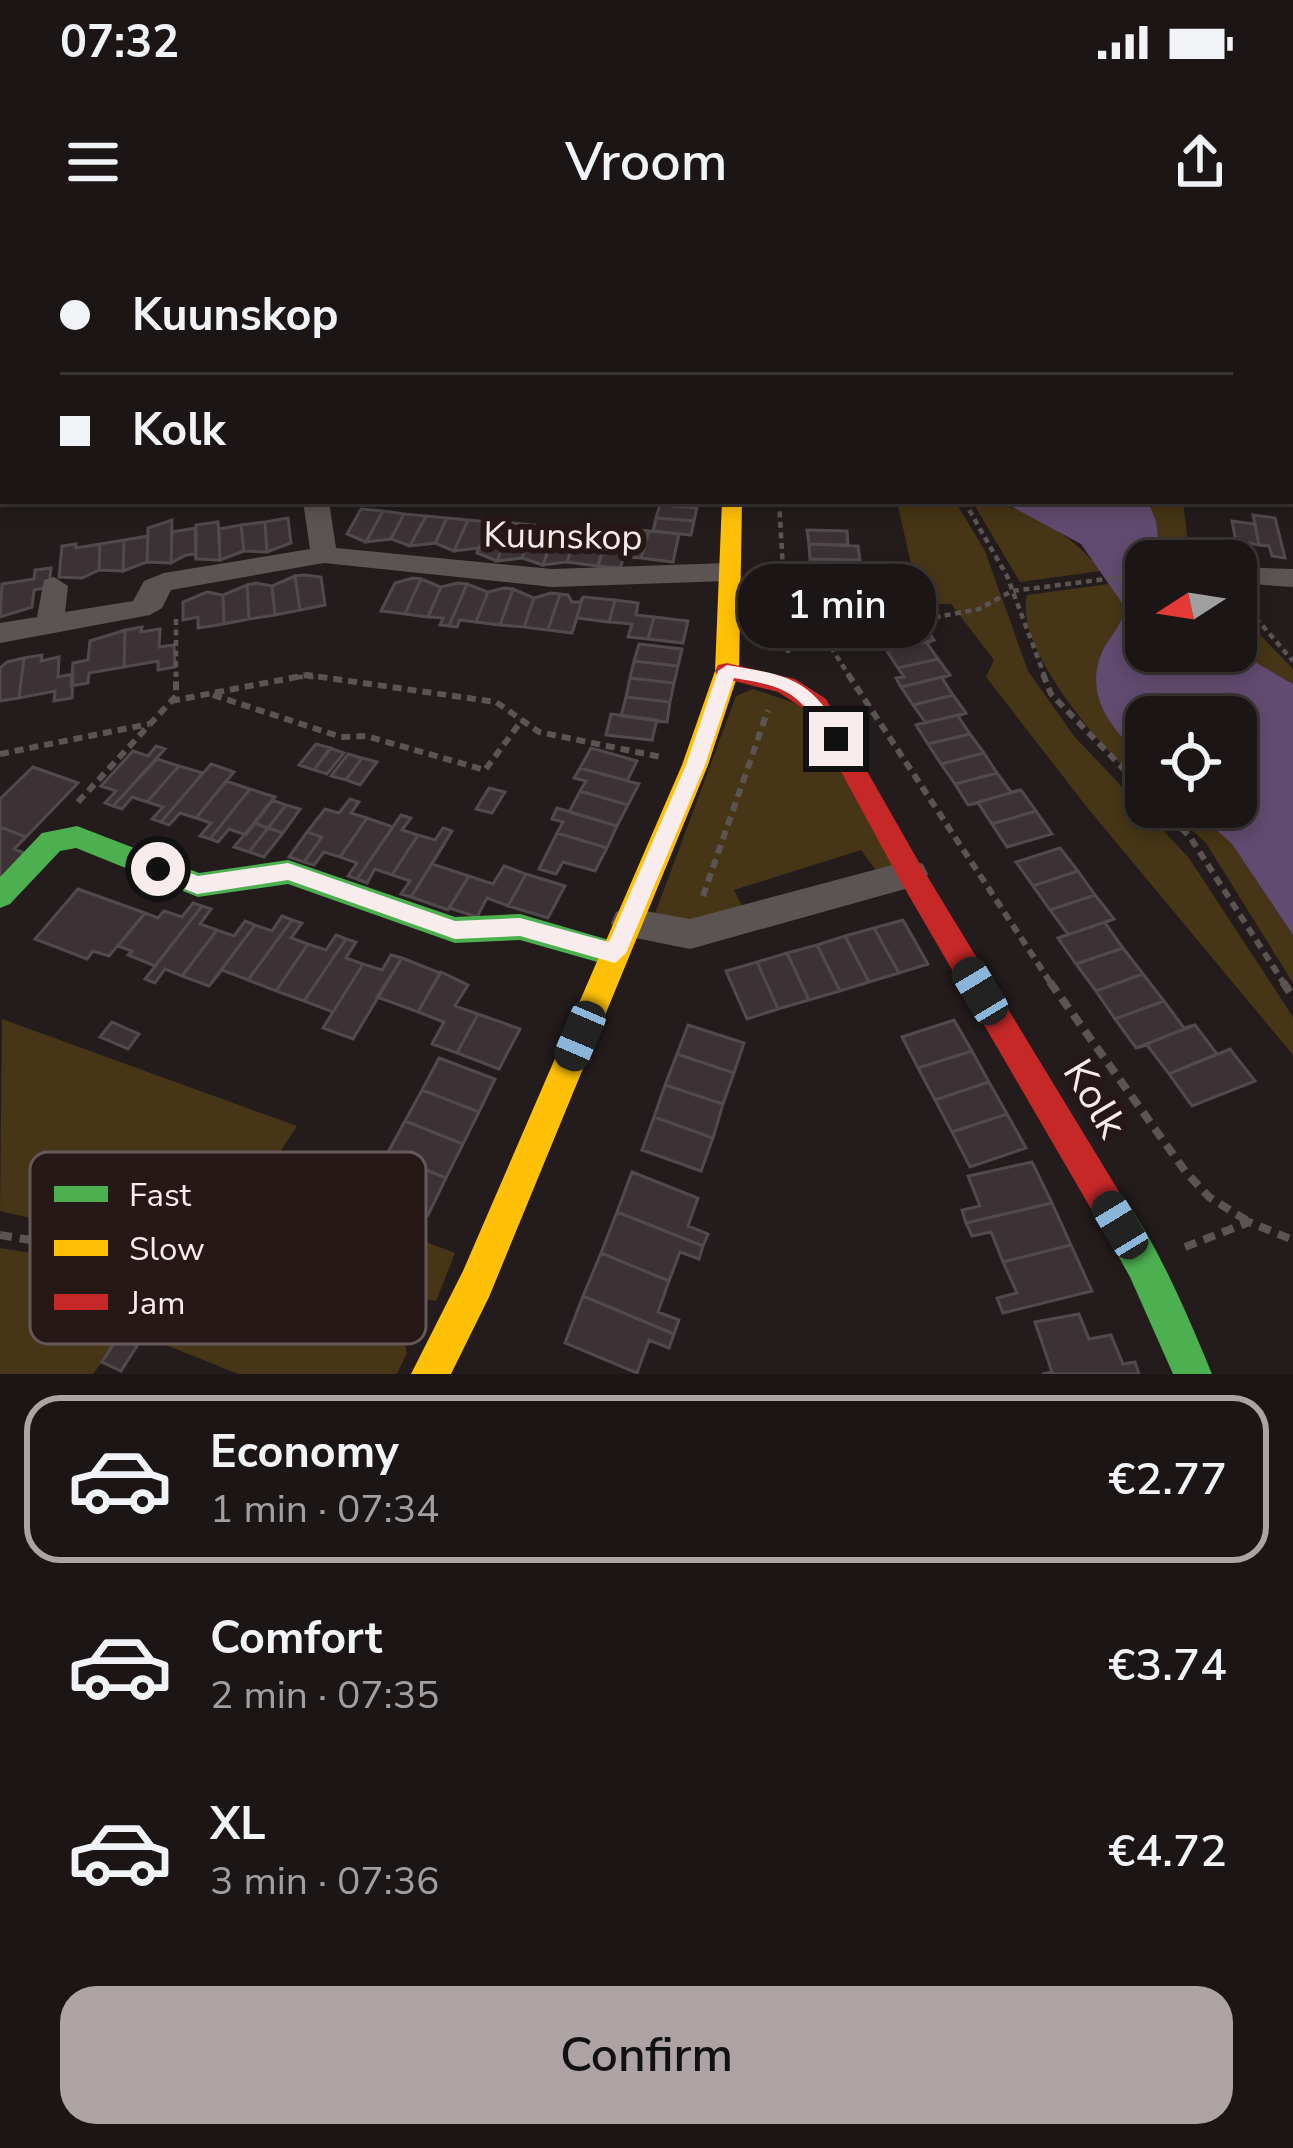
<!DOCTYPE html>
<meta charset="utf-8">
<style>
:root{--surface:#1b1515;--page:#282222;--text:#f1f3f6;--muted:#a09fa0;--line:#393434;--accent:#aea3a4}
body{margin:0;font-family:"Nunito Sans",sans-serif;background:var(--page);color:var(--text);height:100vh;display:flex;flex-direction:column;font-size:45px;white-space:nowrap}
*{box-sizing:border-box;margin:0}
p{font-size:39px;color:var(--muted)}
.icon{flex:none;width:66px;height:66px;fill:none;stroke:currentColor;stroke-width:2;stroke-linecap:round;stroke-linejoin:round}
.map{position:relative;height:1134px;overflow:hidden}
.details{display:flex;flex-direction:column;background:var(--surface);flex:1}
.details>*{flex:none}
.guide{position:absolute;left:0px;top:0px;width:1293px;height:264px;box-shadow:0 6px 18px #0003,0 0 0 3px var(--line);display:grid;align-content:center;height:264px;padding:0 60px;background:var(--surface)}
.needle{width:78px;rotate:258deg}
.fabs{position:absolute;left:1125px;top:300px;display:grid;gap:24px}
.fabs a{display:grid;place-items:center;width:132px;height:132px;border-radius:24px;background:var(--surface);box-shadow:0 6px 18px #0003,0 0 0 3px var(--line);font-size:60px}
.end{position:absolute;width:54px;height:54px;margin:-27px;border:15px solid #f8eced;background:#111;box-shadow:0 0 0 6px #111}
.from{border-radius:50%}
.bubble{position:absolute;height:84px;border-radius:36px;background:var(--surface);box-shadow:0 6px 18px #0003,0 0 0 3px var(--line);font-size:39px;font-weight:600;line-height:84px;text-align:center}
.car{position:absolute;width:36px;height:72px;margin:-36px -18px;border-radius:15px;box-shadow:0 0 9px 3px #0007;background:linear-gradient(#222 24%,#8ab4d8 0 40%,#222 0 76%,#8ab4d8 0 86%,#222 0)}
.guide b{display:flex;align-items:center;gap:42px;height:114px;font-size:45px}
.guide b+b{border-top:3px solid var(--line)}
.guide i{width:30px;height:30px;background:var(--text)}
ul{padding:21px 0 0;list-style:none}
li{display:flex;align-items:center;gap:36px;height:168px;margin:0 24px 18px;padding:0 36px;border:6px solid transparent;border-radius:36px}
li div{flex:1}
li b{display:block;font-size:45px}
li em{font-style:normal;font-weight:600}
li.current{border-color:var(--accent)}
li>.icon{width:108px;height:108px;stroke-width:1.5}
.button{display:flex;gap:24px;margin-top:auto;padding:24px 60px}
.button a{flex:1;height:138px;border-radius:36px;background:var(--accent);color:#111;font-size:48px;font-weight:600;line-height:138px;text-align:center}
.status{display:flex;justify-content:space-between;align-items:center;height:84px;padding:0 60px;background:var(--surface);direction:ltr}
.status svg{height:33px;fill:currentColor}
header{display:flex;justify-content:space-between;align-items:center;height:156px;padding:0 60px;background:var(--surface);font-size:54px;font-weight:600}
.map>svg:first-child{display:block}
</style>
<div class="status"><b>07:32</b><svg viewBox="0 0 49 12"><path d="M0 12V9h3v3zM5 12V6h3v6zM10 12V3h3v9zM15 12V0h3v12zM26 1h20v11H26zM47 4h2v5h-2z"/></svg></div>
<header><svg class="icon" aria-label="menu" viewBox="0 0 24 24"><path d="M4 6h16M4 12h16M4 18h16"/></svg>Vroom<svg class="icon" aria-label="share" viewBox="0 0 24 24"><path d="M12 15V3M7 8l5-5 5 5M5 13v7h14v-7"/></svg></header>
<div class="map">
<svg width="1293" height="1134" viewBox="0 0 1293 1134">
<rect width="100%" height="100%" fill="#241c1c"/>
<path fill="#463516" d="M897,261H955L985,311L1028,431L1074,496L1189,618L1293,777V815L1086,566L986,437L994,420L951,364H920Z
M972,261C1019,261 1073,294 1101,331L1020,342Z
M1148,261H1183L1190,321H1161L1156,281Z
M1109,344L1126,369L1118,394L1099,416L1121,497L1146,523V549C1107,513 1013,410 1027,355Z
M1236,370L1293,429V444L1236,411Z
M753,449L803,466L898,631L880,636L861,610L734,650L745,672L680,686L653,679L736,456Z
M1166,567H1191L1232,604L1293,695V743L1206,603Z
M2,779L297,886L270,927L275,944L455,1013L436,1061L261,1032L0,971Z
M0,1008L68,1019L405,1104L407,1113L397,1134H238L126,1089L93,1134H0Z"/>
<path fill="#614b70" d="M1001,261H1148L1156,281L1161,321H1146V411H1236L1293,444V695L1232,604L1191,567H1236V477H1146V523C1119,495 1086,464 1099,420C1103,404 1120,389 1126,369L1081,304Z"/>
<path fill="#3c3236" stroke="#514a4c" stroke-width="3" d="M660,265L697,268L694,281L656,278Z
M361,269L383,271L366,302L347,294Z
M383,271L404,274L391,299L366,302Z
M404,274L426,276L410,306L391,299Z
M1253,275L1275,278L1285,318L1272,316L1269,306L1259,305Z
M426,276L447,278L435,303L410,306Z
M288,278L291,303L267,312L265,282Z
M447,278L468,280L454,311L435,303Z
M656,278L694,281L691,295L653,291Z
M172,280L171,323L147,322L148,288Z
M468,280L490,282L477,313L478,308L454,311Z
M1232,281L1255,284L1259,305L1249,303L1251,313L1238,312Z
M218,282L220,320L196,319V285Z
M265,282L267,312L244,311L241,285Z
M490,282L489,287L502,288L505,282L512,283L497,321L477,313Z
M512,283L534,285L522,318L497,321Z
M241,285L244,311L220,320L219,289Z
M195,288L196,319L195,314L186,315L171,323L172,292Z
M630,289L649,291L641,318L624,317L620,328L598,326L604,306L625,308Z
M807,290L847,291L848,305L809,304Z
M532,291L554,294L543,325L522,318Z
M649,291L679,294L673,322L641,318Z
M554,294L576,296L567,322L543,325Z
M148,296L147,322L123,331L124,300Z
M576,296L574,303L604,306L598,326L567,322Z
M124,300L123,331L99,330L100,304Z
M76,304V308L100,304L99,330L82,338L59,337L62,306Z
M809,304L858,306L860,320L810,319Z
M810,319L850,320L852,334L811,333Z
M51,328L49,347L34,350L32,367L0,377L2,344L34,339L35,330Z
M811,333L852,334L854,350L812,348Z
M304,335L321,337L325,365L300,370L295,336Z
M295,336L300,370L275,375L272,346Z
M413,338L421,339L405,374L381,371L395,343Z
M421,339L441,347L428,377L405,374Z
M256,343L272,346L275,375L249,379L247,345Z
M458,343L467,344L449,386L440,385L443,378L428,377L441,347Z
M467,344L488,352L476,382L460,380L457,387L449,386Z
M247,345L249,379L224,384L223,355Z
M504,348L513,349L500,385L476,382L488,352Z
M812,348L867,350L869,366L814,364Z
M513,349L534,358L524,387L500,385Z
M207,352L223,355L224,384L198,388V377L183,380V362Z
M551,353L560,354L548,390L524,387L534,358Z
M560,354L568,355L572,362H580L583,357L572,393L548,390Z
M583,357L615,360L609,382L577,378L572,393Z
M615,360L638,363L636,375L654,377L648,399L628,397L632,384L609,382Z
M814,364L856,365L858,382H845L846,388H826V381L815,380Z
M654,377L688,381L683,403L648,399Z
M923,384L934,400L887,411L895,409L884,393Z
M142,387L141,392L160,389L159,407L174,405L175,427L158,430V421L124,427L125,390Z
M125,390L124,427L89,433L88,443L71,446L73,423L88,420L90,401Z
M934,400L927,403L938,419L898,428L887,411Z
M639,404L682,409L678,426L634,421Z
M42,415L41,421L59,417L58,437L73,434L72,458L54,461L55,451L19,458L24,418Z
M24,418L19,458L0,461V428L7,422Z
M938,419L950,435L901,447L896,438L904,437L898,428Z
M634,421L678,426L674,443L630,438Z
M950,435L942,438L953,455L913,465L901,447Z
M630,438L674,443L670,462L626,457Z
M953,455L966,473L916,485L925,482L913,465Z
M626,457L670,462L667,482L621,476Z
M966,473L958,476L970,494L928,504L916,485Z
M611,474L657,480L652,500L606,495Z
M970,494L984,513L941,524L928,504Z
M316,504L331,508L314,530L299,525Z
M156,506L165,509L113,566L105,563L116,551L101,546L133,511L148,516Z
M330,508L344,513L327,534L314,530Z
M591,508L637,521L627,541L639,544L580,528Z
M984,513L997,533L955,544L941,524Z
M348,514L362,518L346,540L331,536Z
M362,518L377,522L360,545L346,540Z
M157,519L179,526L147,562L132,557L122,569L113,566Z
M211,524L234,532L196,578L180,573L169,585L161,582Z
M179,526L203,533L161,582L152,579L163,567L147,562Z
M33,527L78,543L26,597L0,587V559Z
M580,528L639,544L628,565L580,551L586,541L574,538Z
M997,533L1011,552L1021,550L968,565L955,544Z
M226,541L250,549L210,599L200,596L211,583L196,578Z
M489,548L505,552L492,573L476,569Z
M250,549L275,557L246,595L229,589L218,602L210,599Z
M1021,550L1036,571L992,584L978,563L968,565Z
M580,551L628,565L617,586L569,572Z
M350,559L359,562L351,573L367,578L340,617L324,612L314,625L304,622L322,597L307,592L325,569L339,573Z
M272,560L286,565L268,588L254,583Z
M286,565L300,569L283,593L268,588Z
M557,568L617,586L607,608L557,593L563,582L552,579Z
M1036,571L1052,594L1007,607L992,584Z
M401,575L411,578L402,590L418,595L392,635L375,629L367,643L357,639Z
M367,578L393,587L357,639L348,636L357,623L340,617Z
M254,583L268,588L249,612L234,607Z
M0,587L26,597L14,609L32,616L0,649Z
M268,588L283,593L264,617L249,612Z
M443,588L452,591L411,657L401,654L410,641L392,635L418,595L435,600Z
M307,592L322,597L304,622L289,617Z
M557,593L607,608L595,631L563,622L556,634L539,629Z
M445,603L432,624L469,636L448,670L411,657Z
M1060,608L1078,631L1033,646L1016,622Z
M504,626L526,634L508,666L487,658L477,677L449,668L469,636L493,644Z
M1078,631L1095,655L1050,670L1033,646Z
M526,634L565,646L548,678L508,666Z
M78,649L145,673L109,716L93,711L87,719L35,699Z
M1095,655L1114,679L1058,698L1068,694L1050,670Z
M193,663L202,666L155,726L128,715L132,711L118,706L145,673L158,678L164,671L182,677Z
M202,666L211,669L200,684L217,690L182,736L165,729L155,743L145,739Z
M282,676L292,680L248,740L222,730L209,746L255,685L272,691Z
M1114,679L1105,683L1123,708L1076,724L1058,698Z
M292,680L302,683L291,698L308,704L276,751L248,740Z
M903,680L928,724L899,733L874,688Z
M245,681L255,685L209,746L182,736L217,690L234,696Z
M874,688L899,733L869,742L845,696Z
M336,695L346,699L304,761L276,751L308,704L326,710Z
M845,696L869,742L840,751L817,705Z
M346,699L356,702L346,718L363,724L333,772L304,761Z
M817,705L840,751L809,760L787,713Z
M1123,708L1143,734L1096,751L1076,724Z
M787,713L809,760L778,769L757,722Z
M391,715L402,718L353,799L323,788L363,724L382,730Z
M402,718L440,733L418,772L377,757Z
M757,722L778,769L747,779L726,731Z
M441,732L468,745L455,766L478,774L457,813L432,804L444,782L418,772Z
M1143,734L1164,761L1115,779L1096,751Z
M1164,761L1184,788L1195,785L1136,808L1115,779Z
M478,774L520,789L499,829L457,813Z
M954,780L972,811L918,828L902,797Z
M112,782L139,794L128,809L100,797Z
M688,785L744,803L734,833L677,814Z
M1195,785L1217,814L1169,834L1147,805L1136,808Z
M1230,809L1255,841L1192,866L1169,834Z
M972,811L989,842L935,860L918,828Z
M677,814L734,833L723,864L665,845Z
M439,818L495,839L479,872L422,850Z
M989,842L1007,874L952,892L935,860Z
M665,845L723,864L713,898L654,877Z
M422,850L479,872L463,904L405,881Z
M1007,874L1026,908L970,927L952,892Z
M654,877L713,898L701,931L642,910Z
M405,881L463,904L446,938L387,914Z
M387,914L446,938L428,975L389,959L378,979L319,954L327,940L339,945L349,941L369,949Z
M1032,922L1052,963L966,983L962,970L980,966L968,936Z
M632,932L698,958L688,986L708,994L703,1006L617,972Z
M1052,963L1071,1005L1003,1022L991,992L972,996L966,983Z
M617,972L703,1006L699,1019L680,1012L669,1041L601,1013Z
M1071,1005L1092,1051L1003,1073L997,1058L1017,1053L1003,1022Z
M601,1013L669,1041L658,1072L679,1080L674,1094L583,1056Z
M583,1056L674,1094L669,1108L649,1100L637,1133L565,1103Z
M1079,1074L1089,1099L1111,1095L1123,1124L1135,1122L1139,1134H1042L1052,1132L1035,1082Z
M118,1097L137,1106L121,1131L102,1122Z"/>
<g fill="none" stroke-linecap="round" stroke-linejoin="round">
<path stroke="#5b5452" stroke-width="4.5" stroke-dasharray="6 4.5" stroke-linecap="butt" d="M519,0L528,3
M764,0L773,3
M397,3L402,0
M779,261L788,413
M964,261L1007,336L1045,437
M0,265L28,261
M1242,362L1293,421
M176,379V437
M825,398L850,437
M790,405L979,369L1012,351L1146,334
M297,437H320"/>
<path stroke="#5b5452" stroke-width="6" stroke-dasharray="9 6" stroke-linecap="butt" d="M848,434L1052,745
M1043,434L1051,454L1146,552
M213,455L341,497L366,496L485,530L522,480
M171,461L307,435L496,462L539,492L661,517
M0,514L149,484
M78,562L176,456V434
M1160,567L1190,597L1285,745
M703,656L768,470"/>
<path stroke="#5b5452" stroke-width="8" stroke-dasharray="12 8" stroke-linecap="butt" d="M1050,742L1185,931L1209,957L1249,982
M1283,742L1293,757
M0,995L78,1008L407,1086
M1185,1007L1249,982L1293,1000"/>
<path fill="#5b5452" fill-rule="evenodd" d="M461,0H485L487,3H463Z
M1133,0H1151L1152,3H1134Z
M1290,94H1293V107H1290Z
M0,103H3V115H0Z
M1290,155L1293,156V172L1290,171Z
M303,261H329L336,308L552,329L728,323L741,332L728,341L552,347L324,323L171,350L162,368L150,375L0,403V383L37,377L44,340L54,337L68,346L65,372L133,361L144,341L164,333L310,309Z
M1236,327L1293,329V347L1236,343Z
M911,620L923,624L928,634L923,644L690,709L616,694L611,683L616,672L629,668L690,679Z"/>
<path fill="#4caf50" fill-rule="evenodd" d="M800,0H829L831,3H803Z
M77,586L199,633L288,620L455,677L520,674L626,705L630,714L626,723L615,727L520,700L455,703L288,644L198,657L76,608L60,611L10,664L0,668V637L42,593Z
M1106,944C1140,958 1196,1095 1212,1134H1173L1130,1037L1088,962L1094,950Z"/>
<path fill="#ffc107" fill-rule="evenodd" d="M1290,68H1293V78H1290Z
M722,261H742L739,431L708,525L489,1057L451,1134H411L463,1031L682,525L715,431Z"/>
<path fill="#c62828" fill-rule="evenodd" d="M727,423L795,439L826,459L921,626L1118,950L1124,962L1118,974L1106,980L1094,974L901,642L808,471L778,452L718,437L715,431L718,425Z"/>
</g>
<path fill="#f8eced" d="M727,425C793,436 811,439 845,499L842,504H829C801,454 790,447 734,438L705,525L626,713L615,723L520,696L455,699L288,640L197,654L150,635L147,629L158,621L198,636L288,623L455,681L520,678L609,702L686,525L718,431Z"/>
<g text-anchor="middle" stroke-width="12" stroke-linejoin="round" paint-order="stroke">
<g font-size="36" fill="#f8eced" stroke="#271818">
<text transform="translate(563 295) rotate(1)" y="13">Kuunskop</text>
</g>
<g font-size="42" fill="#f8eced" stroke="#271818">
<text transform="translate(1096 858) rotate(59)" y="15">Kolk</text>
</g>
</g>
<rect x="30" y="912" width="396" height="192" rx="18" fill="#271818" stroke="#665858" stroke-width="3"/>
<rect x="54" y="946" width="54" height="16" fill="#4caf50"/>
<rect x="54" y="1000" width="54" height="16" fill="#ffc107"/>
<rect x="54" y="1054" width="54" height="16" fill="#c62828"/>
<g font-size="33" fill="#f8eced">
<text x="129" y="966">Fast</text>
<text x="129" y="1020">Slow</text>
<text x="129" y="1074">Jam</text>
</g>
</svg>
<div class="fabs">
<a><svg class="needle" viewBox="-14 -14 28 28"><path d="M0-13l5 13h-10z" fill="#e53935"/><path d="M0 13l5-13h-10z" fill="#a09fa0"/></svg></a>
<a><svg class="icon" aria-label="locate" viewBox="0 0 24 24"><circle cx="12" cy="12" r="6"/><path d="M12 2v4M12 18v4M2 12h4M18 12h4"/></svg></a>
</div>
<i class="end from" style="left:158px;top:629px"></i>
<i class="end" style="left:836px;top:499px"></i>
<div class="bubble" style="left:738px;top:324px;width:198px">1 min</div>
<i class="car" style="left:980px;top:751px;rotate:329deg"></i>
<i class="car" style="left:580px;top:796px;rotate:203deg"></i>
<i class="car" style="left:1120px;top:985px;rotate:329deg"></i>
<div class="guide">
<b><i class="from"></i>Kuunskop</b>
<b><i></i>Kolk</b>
</div>
</div>
<section class="details">
<ul>
<li class="current"><svg class="icon" aria-label="car" viewBox="0 0 24 24"><path d="M5 17H2v-5l4-1 3-4h7l3 4 3 1v5h-3M9 17h6M6 11h13"/><circle cx="7" cy="17" r="2"/><circle cx="17" cy="17" r="2"/></svg><div><b>Economy</b><p>1 min · 07:34</p></div><em>€2.77</em></li>
<li><svg class="icon" aria-label="car" viewBox="0 0 24 24"><path d="M5 17H2v-5l4-1 3-4h7l3 4 3 1v5h-3M9 17h6M6 11h13"/><circle cx="7" cy="17" r="2"/><circle cx="17" cy="17" r="2"/></svg><div><b>Comfort</b><p>2 min · 07:35</p></div><em>€3.74</em></li>
<li><svg class="icon" aria-label="car" viewBox="0 0 24 24"><path d="M5 17H2v-5l4-1 3-4h7l3 4 3 1v5h-3M9 17h6M6 11h13"/><circle cx="7" cy="17" r="2"/><circle cx="17" cy="17" r="2"/></svg><div><b>XL</b><p>3 min · 07:36</p></div><em>€4.72</em></li>
</ul>
<div class="button"><a>Confirm</a></div>
</section>
